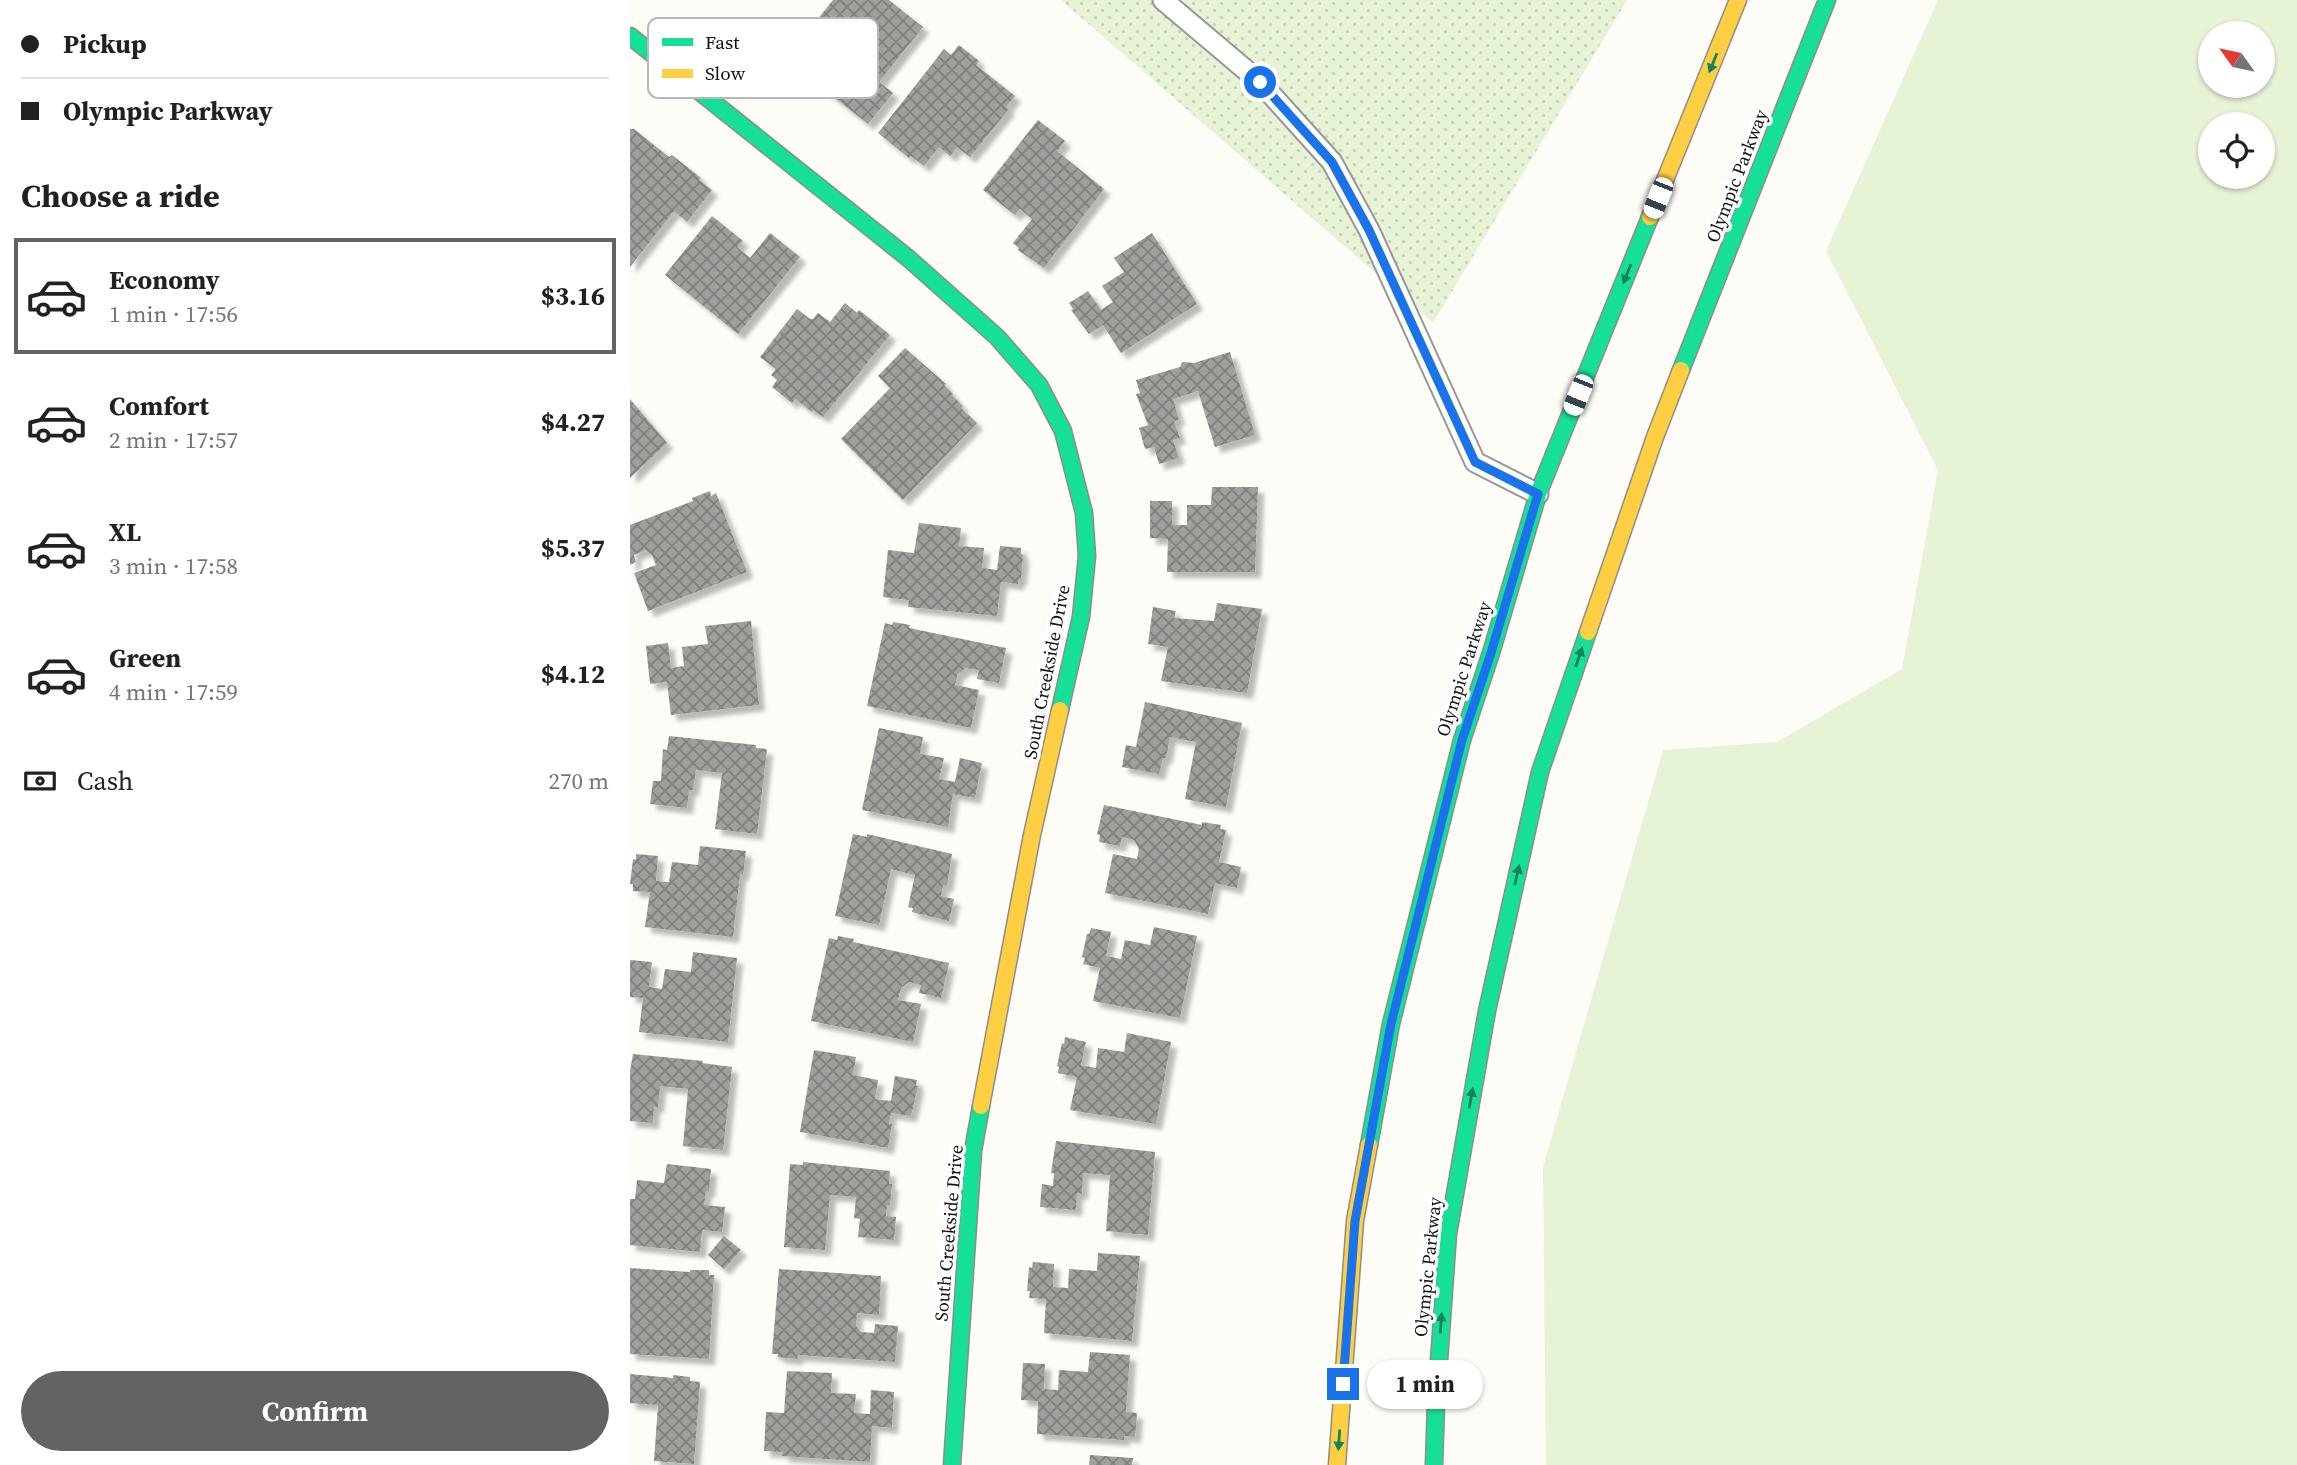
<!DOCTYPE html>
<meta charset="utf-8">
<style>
:root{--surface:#fff;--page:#f6f6f6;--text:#202124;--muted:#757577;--line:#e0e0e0;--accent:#646362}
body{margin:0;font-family:"Source Serif 4",serif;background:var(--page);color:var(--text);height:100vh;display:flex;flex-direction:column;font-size:26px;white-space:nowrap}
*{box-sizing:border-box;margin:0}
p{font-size:23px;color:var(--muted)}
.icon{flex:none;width:38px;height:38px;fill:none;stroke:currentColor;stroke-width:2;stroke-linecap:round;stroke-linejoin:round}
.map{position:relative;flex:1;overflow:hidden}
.panel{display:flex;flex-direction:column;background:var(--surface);width:630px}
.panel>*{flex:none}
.top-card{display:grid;align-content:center;height:154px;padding:0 21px;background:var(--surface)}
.needle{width:46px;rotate:303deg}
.buttons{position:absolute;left:1568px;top:21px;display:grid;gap:14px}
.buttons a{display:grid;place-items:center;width:77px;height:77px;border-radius:50%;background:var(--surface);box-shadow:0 2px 5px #0004;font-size:35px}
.end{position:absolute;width:32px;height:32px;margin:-16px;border:9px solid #1a73e8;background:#fff;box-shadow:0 0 0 4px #fff}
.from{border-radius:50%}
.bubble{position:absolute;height:49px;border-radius:24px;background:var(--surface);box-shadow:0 2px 5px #0004;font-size:23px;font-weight:700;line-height:49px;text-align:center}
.car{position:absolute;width:21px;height:42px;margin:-21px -10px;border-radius:9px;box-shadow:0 0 5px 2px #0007;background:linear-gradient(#fff 24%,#345 0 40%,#fff 0 76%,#345 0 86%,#fff 0)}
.top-card b{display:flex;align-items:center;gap:24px;height:66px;font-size:26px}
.top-card b+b{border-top:2px solid var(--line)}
.top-card i{width:18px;height:18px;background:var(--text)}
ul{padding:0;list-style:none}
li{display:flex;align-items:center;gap:21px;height:116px;margin:0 14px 10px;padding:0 7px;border:4px solid transparent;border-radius:0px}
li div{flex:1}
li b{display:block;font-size:26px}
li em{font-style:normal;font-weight:700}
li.current{border-color:var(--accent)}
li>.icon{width:63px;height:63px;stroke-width:1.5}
h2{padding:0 21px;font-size:32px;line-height:84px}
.pay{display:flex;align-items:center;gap:18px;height:77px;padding:0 21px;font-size:26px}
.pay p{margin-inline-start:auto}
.button{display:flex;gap:14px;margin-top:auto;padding:14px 21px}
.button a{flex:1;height:80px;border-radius:42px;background:var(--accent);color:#fff;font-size:28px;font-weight:700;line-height:80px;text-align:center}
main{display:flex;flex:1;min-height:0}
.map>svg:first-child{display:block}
</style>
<main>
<section class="panel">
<div class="top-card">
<b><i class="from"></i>Pickup</b>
<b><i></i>Olympic Parkway</b>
</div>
<h2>Choose a ride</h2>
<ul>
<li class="current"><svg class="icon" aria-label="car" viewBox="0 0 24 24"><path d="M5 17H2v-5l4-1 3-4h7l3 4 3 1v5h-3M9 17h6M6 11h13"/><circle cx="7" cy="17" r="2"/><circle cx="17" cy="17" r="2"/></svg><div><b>Economy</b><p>1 min · 17:56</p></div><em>$3.16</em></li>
<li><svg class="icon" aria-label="car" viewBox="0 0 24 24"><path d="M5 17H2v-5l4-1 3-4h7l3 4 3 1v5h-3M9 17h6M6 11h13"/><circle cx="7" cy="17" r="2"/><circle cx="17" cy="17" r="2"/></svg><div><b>Comfort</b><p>2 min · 17:57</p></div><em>$4.27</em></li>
<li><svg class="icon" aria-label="car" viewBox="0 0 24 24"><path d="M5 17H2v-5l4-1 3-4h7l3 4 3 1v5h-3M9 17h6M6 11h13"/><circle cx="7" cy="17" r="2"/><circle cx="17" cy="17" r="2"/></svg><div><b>XL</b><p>3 min · 17:58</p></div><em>$5.37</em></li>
<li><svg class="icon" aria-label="car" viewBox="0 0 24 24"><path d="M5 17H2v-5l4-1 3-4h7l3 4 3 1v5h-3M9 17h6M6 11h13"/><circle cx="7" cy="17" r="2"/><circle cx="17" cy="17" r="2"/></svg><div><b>Green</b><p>4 min · 17:59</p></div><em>$4.12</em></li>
</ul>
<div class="pay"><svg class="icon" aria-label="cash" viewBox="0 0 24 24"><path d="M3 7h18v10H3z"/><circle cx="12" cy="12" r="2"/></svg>Cash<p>270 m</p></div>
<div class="button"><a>Confirm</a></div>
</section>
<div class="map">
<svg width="1667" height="1465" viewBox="0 0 1667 1465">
<defs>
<pattern id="park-dots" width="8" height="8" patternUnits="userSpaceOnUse" patternTransform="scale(1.75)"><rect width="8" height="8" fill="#e7f3d7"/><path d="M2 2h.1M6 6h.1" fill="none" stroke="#c5cfb8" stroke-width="1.8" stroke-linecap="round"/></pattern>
<pattern id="building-cross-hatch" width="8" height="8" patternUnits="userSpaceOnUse" patternTransform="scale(1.75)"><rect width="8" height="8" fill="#a19f9c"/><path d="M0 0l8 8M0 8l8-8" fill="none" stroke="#82807e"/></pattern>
<filter id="shadow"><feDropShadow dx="6" dy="6" stdDeviation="2" flood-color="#0004"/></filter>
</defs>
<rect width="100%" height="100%" fill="#fdfcf7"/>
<path fill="#e7f3d7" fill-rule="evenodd" d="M1308,0H1667V1465H916L913,1167L1033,750L1147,742L1272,669L1308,470L1196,251ZM1580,33H1633V86H1580ZM1580,124H1633V177H1580Z"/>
<path fill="url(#park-dots)" d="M431,0H997L803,323Z"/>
<path fill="url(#building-cross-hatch)" filter="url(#shadow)" d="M203,0H259L293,27L249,82L263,93L238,124L190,86L188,88L170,74L174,70L158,56Z
M329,45L349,61L346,65L385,96L376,107L379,109L340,157L327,147L320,156L309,147L294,166L281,156L279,158L248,133L314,49L321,55Z
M408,120L435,141L427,151L474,189L414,268L388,250L389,248L383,243L402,219L390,209L385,215L353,190Z
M0,129H4L39,157L42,155L71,178L69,180L82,190L57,222L44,211L0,267Z
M82,216L113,241L107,247L120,258L140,233L170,257L108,334L35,275Z
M522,233L567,304L491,353L473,325L459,334L441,310L443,309L439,303L458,291L471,310L483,302L472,286L494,272L484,258Z
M215,303L227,313L229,310L260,335L193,417L183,410L182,412L165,399L162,403L142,387L147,380L141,375L146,369L130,357L167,309L180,319H183L188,313L200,322Z
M275,348L316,384L314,385L323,394L322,395L333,406L331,408L347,423L273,500L211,439L260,388L248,376Z
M600,352L625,435L585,447L568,391L543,399L549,420L544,421L550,438L543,440L549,458L529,464L524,447L515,449L509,428L518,425L506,394L510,393L506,380L550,367L552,362L564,363Z
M0,399L37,443L0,478Z
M582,487H628L625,572H537L538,539L520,538V501H542V525H557V505H581Z
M80,491L81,496L86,493L117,572L18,611L4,573L26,565L22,555L15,550L4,555L6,562L0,565V525L63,501L62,498Z
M289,523L331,528L329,546L354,548L352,568L367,570L370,546L391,548V554L393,555L391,579H389L388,584L371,582L367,616L278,607L279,600L253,597L258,550L284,553Z
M587,603L632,609L617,693L531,681L538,647L518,644L523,607L546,611L544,618L584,621Z
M121,621L129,705L41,715L37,682L20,684L16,646L38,643L41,668L54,666L52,647L78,644L75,626Z
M263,622L280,625L279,628L376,648L369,683L347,679L349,670L335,668L331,672L328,673L325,685L349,690L341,728L237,706L255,623L262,625Z
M515,702L612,723L596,807L555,799L566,742L540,737L536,758H533L529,774L492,767L496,745L506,747Z
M249,728L293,737L290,754L314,758L309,779L325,782L330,758L352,763L345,798L323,794L318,827L232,810Z
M39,736L126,745V748L137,749L127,834L85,829L92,773L66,770L63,790H59L57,808L20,804L23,781H31L33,749L37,750Z
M474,805L572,825V822L591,825L590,829L596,830L589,862L611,867L607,888L585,883L578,914L475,893L483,854L507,859L509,849L504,840L492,837L490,846L469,842L470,835L467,834Z
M223,834L237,837V834L322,854L317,886L313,885L311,896L324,899L319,921L282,912L283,908L278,907L285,875L261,869L249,925L205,916Z
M70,846L116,851L113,875L110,874L103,937L15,927L20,892L3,891V884H0L3,859L6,860V854L28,856L26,881L39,882L42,862L68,865Z
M524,927L567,936L550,1018L463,1001L470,968L453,964L455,958L452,957L457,934H459L461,928L481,932L476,956L491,959L495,940L520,945Z
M208,936L224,939L223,942L319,963L311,998L289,993L291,985L279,982L271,988L268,1000L291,1004L283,1042L181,1021L199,938L207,940Z
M63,952L107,958L98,1042L9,1032L13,998L0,997V960L22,962L19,987L32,989L35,969L61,972Z
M497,1033L541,1042L526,1124L440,1110L447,1077L428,1073L429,1067L427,1066L432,1043L434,1044L435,1037L456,1042L451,1065L466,1068L468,1048L494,1052Z
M184,1050L226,1057L223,1075L248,1080L245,1099L261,1101L265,1076L287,1080L286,1086H288L281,1116L261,1113L259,1124H262L258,1148L170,1132Z
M3,1054L73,1061L72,1063L102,1067L93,1150L53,1146L58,1089L30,1086L28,1107H24L23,1123L0,1121V1071Z
M426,1141L525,1152L518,1235L476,1231L480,1175L453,1173L452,1194L447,1193L446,1210L410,1207L412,1184L423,1186L424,1173H421Z
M173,1162L260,1171L259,1184H262L260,1205H257L256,1216L266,1217L264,1240L228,1237L230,1219L224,1218L226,1197L200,1195L195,1250L154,1247L160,1164L173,1165Z
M37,1164L81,1169L79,1191H76L74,1205L95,1207L92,1232L72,1230L70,1252L0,1245V1199H5L7,1180L34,1183Z
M94,1236L111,1250L94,1269L78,1255Z
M468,1253L510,1256L502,1341L414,1333L416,1299L399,1298L400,1291H397L399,1267L402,1268L403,1262L424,1264L423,1287L438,1288L439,1269L467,1271Z
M0,1268L60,1272V1270H79V1275H84L79,1359L0,1354Z
M149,1269L251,1276L249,1315L227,1313L226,1326L231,1332L244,1333L245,1324L268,1326L265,1362L168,1355L167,1359L148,1357V1354H142Z
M460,1352L500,1355L496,1412L507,1413L505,1437L494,1436V1440L407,1434L408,1401L391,1400L393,1363L415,1364L414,1389L428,1390L429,1370L458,1372Z
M157,1371L202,1373L201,1393L226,1394L224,1413L240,1414L241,1390L264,1392L262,1428L242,1426L240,1462L152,1456L153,1452L134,1451L136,1412L154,1413Z
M0,1374L43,1378V1375L60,1377V1381L70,1382L64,1464L24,1461L28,1405L0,1403Z
M460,1455L503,1458L502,1465H459Z"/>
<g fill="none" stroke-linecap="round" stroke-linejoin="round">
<defs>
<path id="lane" d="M533,0L630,82L702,162L739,230L845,462L908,494"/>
<path id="fast" d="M0,36L278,258L367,337L409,385L433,431L454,513L457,556L451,617L430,710
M1051,370L1197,0
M739,1145L761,1024L832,740L861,653L908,494L1020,217
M322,1465L343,1151L351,1106
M804,1465L806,1403L818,1234L857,1011L910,772L958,632"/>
<path id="slow" d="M1020,217L1108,0
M958,632L1025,437L1051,370
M351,1106L402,835L430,710
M707,1465L725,1221L739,1145"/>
</defs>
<use href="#lane" stroke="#979795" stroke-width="23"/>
<use href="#fast" stroke="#8e8d8b" stroke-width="19"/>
<use href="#slow" stroke="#8e8d8b" stroke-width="19"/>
<use href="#lane" stroke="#fffffe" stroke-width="19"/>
<use href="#fast" stroke="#16e098" stroke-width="16"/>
<use href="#slow" stroke="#ffcf43" stroke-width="16"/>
</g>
<defs><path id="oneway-solid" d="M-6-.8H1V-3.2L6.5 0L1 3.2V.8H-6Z" transform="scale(1.75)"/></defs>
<g fill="#14835b">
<use href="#oneway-solid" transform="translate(1083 63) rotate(112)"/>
<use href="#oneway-solid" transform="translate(997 274) rotate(112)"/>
<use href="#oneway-solid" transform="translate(949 657) rotate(-71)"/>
<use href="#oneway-solid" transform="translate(887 875) rotate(-77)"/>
<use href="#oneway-solid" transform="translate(841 1098) rotate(-80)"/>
<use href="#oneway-solid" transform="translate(811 1323) rotate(-86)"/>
<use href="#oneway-solid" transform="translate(709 1440) rotate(94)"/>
</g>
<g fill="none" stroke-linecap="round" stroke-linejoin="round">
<path stroke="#1a73e8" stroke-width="9" d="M630,82L702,162L739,230L845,462L908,494L861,653L832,740L761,1024L725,1221L713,1384"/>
</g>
<g text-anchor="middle" stroke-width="7" stroke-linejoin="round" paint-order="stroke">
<g font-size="18" fill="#111" stroke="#fff">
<text transform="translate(1107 176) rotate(-69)" y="6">Olympic Parkway</text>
<text transform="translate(834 669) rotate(-72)" y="6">Olympic Parkway</text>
<text transform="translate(417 672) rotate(-79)" y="6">South Creekside Drive</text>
<text transform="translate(319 1233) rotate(-85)" y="6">South Creekside Drive</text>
<text transform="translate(798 1267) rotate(-84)" y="6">Olympic Parkway</text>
</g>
</g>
<rect x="18" y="18" width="230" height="80" rx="10" fill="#fff" stroke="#b8b8b8" stroke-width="2"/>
<rect x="32" y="38" width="31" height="8" fill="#16e098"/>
<rect x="32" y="69" width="31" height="9" fill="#ffcf43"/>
<g font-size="19" fill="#111">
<text x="75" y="49">Fast</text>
<text x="75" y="80">Slow</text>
</g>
</svg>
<div class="buttons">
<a><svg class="needle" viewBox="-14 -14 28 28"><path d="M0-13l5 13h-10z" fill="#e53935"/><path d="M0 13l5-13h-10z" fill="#757577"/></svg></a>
<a><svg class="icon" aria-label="locate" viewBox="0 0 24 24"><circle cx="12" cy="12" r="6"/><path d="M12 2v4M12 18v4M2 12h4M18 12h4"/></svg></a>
</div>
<i class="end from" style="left:630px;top:82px"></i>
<i class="end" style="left:713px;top:1384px"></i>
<div class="bubble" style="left:737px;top:1360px;width:116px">1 min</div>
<i class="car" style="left:1028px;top:198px;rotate:202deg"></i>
<i class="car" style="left:948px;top:395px;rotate:202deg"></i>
</div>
</main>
